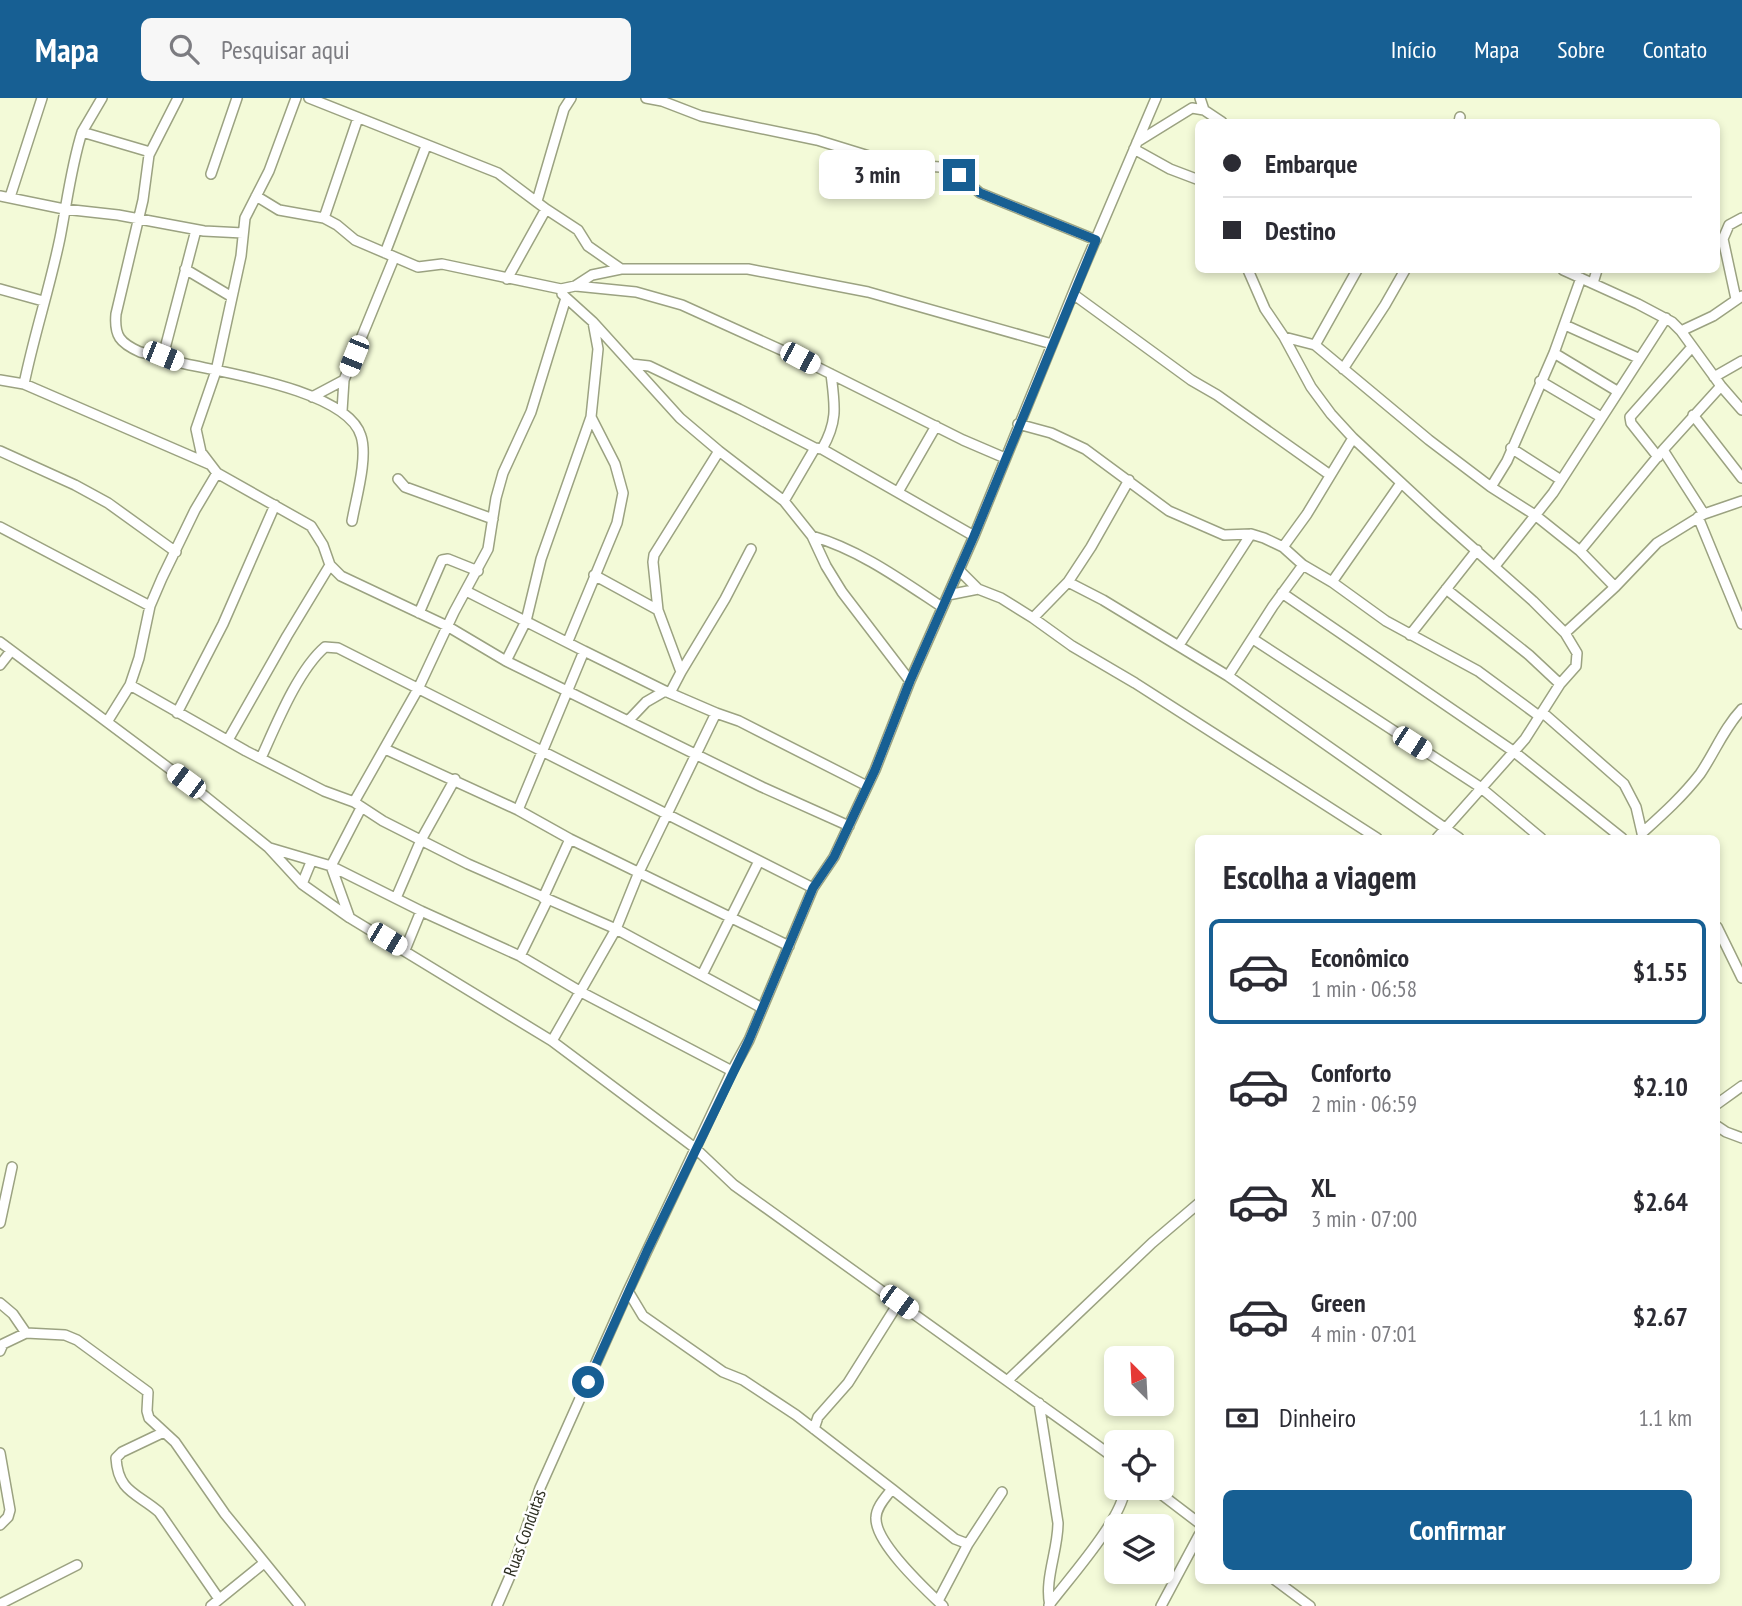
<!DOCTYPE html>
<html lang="pt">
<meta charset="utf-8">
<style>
:root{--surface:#fff;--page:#f7f7f7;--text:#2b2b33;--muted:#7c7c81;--line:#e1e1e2;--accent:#175f93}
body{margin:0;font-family:"PT Sans Narrow",sans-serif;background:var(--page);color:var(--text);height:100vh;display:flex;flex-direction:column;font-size:26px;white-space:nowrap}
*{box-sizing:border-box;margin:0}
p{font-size:23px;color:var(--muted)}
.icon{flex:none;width:38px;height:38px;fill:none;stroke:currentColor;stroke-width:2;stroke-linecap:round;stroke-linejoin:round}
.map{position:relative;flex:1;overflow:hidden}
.drawer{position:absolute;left:1195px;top:737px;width:525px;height:749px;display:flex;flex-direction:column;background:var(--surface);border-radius:10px;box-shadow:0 4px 10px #0003}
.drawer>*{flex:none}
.banner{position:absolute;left:1195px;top:21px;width:525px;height:154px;border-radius:10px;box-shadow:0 4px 10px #0003;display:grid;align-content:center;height:154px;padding:0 28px;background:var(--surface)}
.needle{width:46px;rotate:336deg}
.fabs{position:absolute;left:1104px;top:1248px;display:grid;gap:14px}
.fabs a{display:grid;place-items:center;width:70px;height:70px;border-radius:10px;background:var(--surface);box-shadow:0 4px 10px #0003;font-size:35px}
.end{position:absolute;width:32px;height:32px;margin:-16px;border:9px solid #175f93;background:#fff;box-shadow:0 0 0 4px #fff}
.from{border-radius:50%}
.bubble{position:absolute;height:49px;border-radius:10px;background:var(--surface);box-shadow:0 4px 10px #0003;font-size:23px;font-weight:600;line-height:49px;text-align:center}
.car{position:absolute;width:21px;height:42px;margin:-21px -10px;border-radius:9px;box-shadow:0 0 5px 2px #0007;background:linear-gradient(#fff 24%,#345 0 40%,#fff 0 76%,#345 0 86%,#fff 0)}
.banner b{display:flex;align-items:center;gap:24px;height:66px;font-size:26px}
.banner b+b{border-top:2px solid var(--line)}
.banner i{width:18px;height:18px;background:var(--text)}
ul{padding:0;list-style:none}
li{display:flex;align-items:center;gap:21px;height:105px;margin:0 14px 10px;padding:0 14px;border:4px solid transparent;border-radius:10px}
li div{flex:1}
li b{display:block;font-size:26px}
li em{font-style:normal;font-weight:600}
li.current{border-color:var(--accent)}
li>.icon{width:63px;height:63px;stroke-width:1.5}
h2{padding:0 28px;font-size:32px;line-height:84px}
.pay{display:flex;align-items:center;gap:18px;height:77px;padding:0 28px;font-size:26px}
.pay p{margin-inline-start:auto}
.action{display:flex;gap:14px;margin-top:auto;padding:14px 28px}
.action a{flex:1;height:80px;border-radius:10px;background:var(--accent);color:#fff;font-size:28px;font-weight:600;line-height:80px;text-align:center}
header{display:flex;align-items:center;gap:42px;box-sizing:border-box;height:98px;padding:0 35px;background:var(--accent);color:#fff}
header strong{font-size:33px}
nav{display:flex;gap:38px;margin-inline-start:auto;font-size:24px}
.search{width:490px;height:63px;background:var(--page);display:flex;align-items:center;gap:18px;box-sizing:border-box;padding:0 24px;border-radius:10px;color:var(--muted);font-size:26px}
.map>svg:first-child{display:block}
</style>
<header>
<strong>Mapa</strong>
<div class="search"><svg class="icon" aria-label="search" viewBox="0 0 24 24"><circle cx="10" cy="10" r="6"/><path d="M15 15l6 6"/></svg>Pesquisar aqui</div>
<nav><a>Início</a><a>Mapa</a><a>Sobre</a><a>Contato</a></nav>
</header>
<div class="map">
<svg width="1742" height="1508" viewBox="0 0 1742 1508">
<rect width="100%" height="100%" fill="#f3fad8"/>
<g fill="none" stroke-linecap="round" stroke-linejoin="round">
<defs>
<path id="minor" d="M102,0L82,34L150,54
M178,0L149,57L143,102L116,216C114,238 120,245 140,254C156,257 171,263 186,266C227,275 348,293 361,338C368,360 356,400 352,423
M296,0L269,73L245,120L241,158L216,273L196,331L201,354L217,375L311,428L323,447L330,467L341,478L447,528L506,563L762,689L849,728
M309,0L498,75L546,111L507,181
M646,0L662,3L701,18L817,42L895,66L940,69L959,77L980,95L1096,142
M1200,0L1204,12L1222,24
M1459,24L1460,19
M1137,44L1192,10L1204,12
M1134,51L1170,71L1199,82
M211,76L237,0
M0,98L64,111L118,117L204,133L243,135
M256,98L279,112L324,120L337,127L355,142L418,169L442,166L561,191L575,188L592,177L621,171H748L868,194L1052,246
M10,99L42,0
M537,103L564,11L571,0
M546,111L578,132L588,148L621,171
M324,120L358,20
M385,155L426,48
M185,171L232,199
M1248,172L1265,211L1284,239L1311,289L1331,316L1353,340L1437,418L1533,503L1565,535L1577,555L1576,568L1560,586L1525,641L1437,740
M1563,172L1638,206L1672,224L1681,233L1721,288L1742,312
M1593,185L1597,172
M576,188L636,194L682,207L799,260L963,342L1005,360
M0,191L43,203
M562,196L593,224L680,320L719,353L784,403L812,438L826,468L842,494L910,583
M1073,196L1191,282L1217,297L1330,377
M1736,201L1723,141L1729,127L1742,120
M1565,227L1638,260
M1681,233L1713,218L1742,198
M1284,239L1315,247L1429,342L1491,389L1535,417L1580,453L1663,352L1721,288
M1315,247L1357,172
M1554,255L1617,293
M163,258L196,132
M631,266L649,268L739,311L815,350L822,351L974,438
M1343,271L1385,207L1405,172
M1714,279L1742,263
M0,282L24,286L209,366
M1540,283L1601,319
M24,286C34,237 50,189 60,140C67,104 71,69 82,34
M312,299L344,282
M342,313L344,282L394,160
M1693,317L1742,380
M1018,326L1051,335L1085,351L1169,413L1224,437L1251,436L1264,440L1283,449L1303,467
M1511,350L1561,382
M822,351C838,323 835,308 831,276
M1663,352L1704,416
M0,353L75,387L108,405L176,454
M1658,359L1631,325L1630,319L1692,249
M398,381L405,389L493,421
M1491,389L1507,363L1554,255L1581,180
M898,394L936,328
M784,403L815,350
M1698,419L1742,526
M0,429L150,508
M812,438C860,452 901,482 942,509
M1283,449L1307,416L1353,340
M1580,453L1615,489
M1495,468L1553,395L1666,220
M959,472L978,491L1001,500L1033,520L1068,484L1103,502L1228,578L1273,508L1303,467L1332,484L1401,385
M594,477L658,512L681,574L670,595
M1068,484L1091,449L1129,382
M1332,484L1386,523L1478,573L1539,618
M1446,491L1529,557L1560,586
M466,493L584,553L518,712
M1282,495L1513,653L1622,740
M948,497L978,491
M658,512L653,464L654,457L719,353
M419,515L442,462L448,461L478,473
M1033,520L1072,548L1135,585L1377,740
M1565,535L1615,489L1657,445L1704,416L1742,403
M1410,537L1477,452
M1253,541L1480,689L1541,740
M568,543L617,425L623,395L615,366L591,319
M0,544L186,683L268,749L302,786L350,820L552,943L695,1050L734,1087L1116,1361
M1179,547L1251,436
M584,553L665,593L716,615
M506,563L526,523L541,461L591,319L598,251L593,224
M0,567L11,553
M681,574L725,501L751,451
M1228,578L1459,740
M130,587L246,653L324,693L354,704L383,723L468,766L616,831L762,910
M1542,614L1624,686L1636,709L1642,735
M177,615L223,526L275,407
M628,623L646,604L665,593
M107,624L130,587L139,560L150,508L162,480L195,412L217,375
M228,642L287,538L330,467
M385,651L518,712L570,741L789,848
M261,660C276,627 298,572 325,549L338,550L813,790
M354,704L418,591L454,514L488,451L496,400L503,375L531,314L566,200
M1643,740L1642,735C1663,716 1683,698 1700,676C1715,654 1724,630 1742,611
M270,750L331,768L421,813L520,858L581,894L732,973
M302,786L311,764
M396,800L421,742L455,681
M543,800L570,741
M349,818L331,768L361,710
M1717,829L1742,880
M405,852L421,813
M520,858L547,803
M702,877L759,763
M552,943L616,831L639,774L716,615L739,623L867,688
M1717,1006L1742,988
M1717,1028L1726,1034L1742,1040
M0,1125L12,1069
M628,1193L643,1218L723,1274L743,1282L796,1317L892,1391C886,1399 876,1409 876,1420C875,1445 925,1491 943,1508
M0,1205L13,1216L26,1235L65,1237L77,1242L148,1294L147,1313L149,1320L175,1344L225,1416L300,1508
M0,1253L3,1246L26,1235
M1008,1282L1152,1145L1199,1105
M1039,1305L1058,1425C1058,1453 1044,1481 1050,1508
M814,1331L818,1319L848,1285L899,1204
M164,1334L122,1354L116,1360C118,1394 137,1395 159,1414L219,1501
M0,1355L10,1412L8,1419L0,1427
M1153,1390L1199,1425
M892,1391L955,1441L968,1446L938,1503
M968,1446L1002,1394
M1275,1482L1310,1508
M0,1506L77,1467
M1049,1507C1070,1479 1122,1422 1125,1390
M211,1508L264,1465
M497,1508L510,1478L540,1390L628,1193L732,973L749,942L813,790L834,759L875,672L910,583L974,438L1078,183L1156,0
M1161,1508L1199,1437"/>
</defs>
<use href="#minor" stroke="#9ba281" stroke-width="12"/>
<use href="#minor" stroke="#fff" stroke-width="9"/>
</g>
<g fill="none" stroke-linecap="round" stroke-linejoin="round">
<path stroke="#175f93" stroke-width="9" d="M588,1284L647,1153L749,942L813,790L834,759L875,672L910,583L974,438L1096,142L980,95L959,77"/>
</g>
<g text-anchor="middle" stroke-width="5" stroke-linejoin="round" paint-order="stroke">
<g font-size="18" fill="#2e3023" stroke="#fff">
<text transform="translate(525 1435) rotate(-70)" y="6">Ruas Condutas</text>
</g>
</g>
</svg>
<div class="fabs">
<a><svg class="needle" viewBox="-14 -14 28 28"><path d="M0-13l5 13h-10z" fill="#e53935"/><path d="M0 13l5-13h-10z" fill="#7c7c81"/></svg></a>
<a><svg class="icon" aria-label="locate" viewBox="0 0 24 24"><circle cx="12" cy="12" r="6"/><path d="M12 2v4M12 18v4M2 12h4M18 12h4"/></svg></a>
<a><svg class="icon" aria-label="layers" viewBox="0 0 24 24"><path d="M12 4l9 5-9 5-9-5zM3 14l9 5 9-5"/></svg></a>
</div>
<i class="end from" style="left:588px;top:1284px"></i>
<i class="end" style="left:959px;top:77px"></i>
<div class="bubble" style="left:819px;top:52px;width:116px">3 min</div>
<i class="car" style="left:163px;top:258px;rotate:112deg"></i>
<i class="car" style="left:354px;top:258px;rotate:202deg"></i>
<i class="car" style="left:800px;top:260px;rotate:118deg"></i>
<i class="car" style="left:1412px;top:645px;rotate:123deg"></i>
<i class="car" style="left:186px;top:683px;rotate:307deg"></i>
<i class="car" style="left:387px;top:841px;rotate:121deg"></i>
<i class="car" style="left:899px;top:1204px;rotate:126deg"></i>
<div class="banner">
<b><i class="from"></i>Embarque</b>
<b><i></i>Destino</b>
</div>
<section class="drawer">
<h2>Escolha a viagem</h2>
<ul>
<li class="current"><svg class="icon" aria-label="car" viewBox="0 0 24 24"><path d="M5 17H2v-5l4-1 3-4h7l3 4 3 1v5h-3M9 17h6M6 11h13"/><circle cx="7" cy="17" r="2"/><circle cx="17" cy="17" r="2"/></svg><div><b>Econômico</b><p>1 min · 06:58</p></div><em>$1.55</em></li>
<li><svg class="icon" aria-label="car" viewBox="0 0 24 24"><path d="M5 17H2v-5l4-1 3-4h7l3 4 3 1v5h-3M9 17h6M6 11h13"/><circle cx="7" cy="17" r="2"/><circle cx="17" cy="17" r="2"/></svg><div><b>Conforto</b><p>2 min · 06:59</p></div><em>$2.10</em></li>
<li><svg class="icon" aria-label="car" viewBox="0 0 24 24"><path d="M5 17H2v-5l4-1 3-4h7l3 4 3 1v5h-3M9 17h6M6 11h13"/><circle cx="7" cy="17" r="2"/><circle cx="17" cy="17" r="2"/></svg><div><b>XL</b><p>3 min · 07:00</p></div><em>$2.64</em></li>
<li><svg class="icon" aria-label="car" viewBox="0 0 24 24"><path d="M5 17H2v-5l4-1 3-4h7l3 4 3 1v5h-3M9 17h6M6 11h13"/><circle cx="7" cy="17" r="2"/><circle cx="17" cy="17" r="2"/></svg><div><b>Green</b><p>4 min · 07:01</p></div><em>$2.67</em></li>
</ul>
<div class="pay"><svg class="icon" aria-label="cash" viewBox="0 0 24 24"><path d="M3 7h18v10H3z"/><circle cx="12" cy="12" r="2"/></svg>Dinheiro<p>1.1 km</p></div>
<div class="action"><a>Confirmar</a></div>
</section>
</div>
